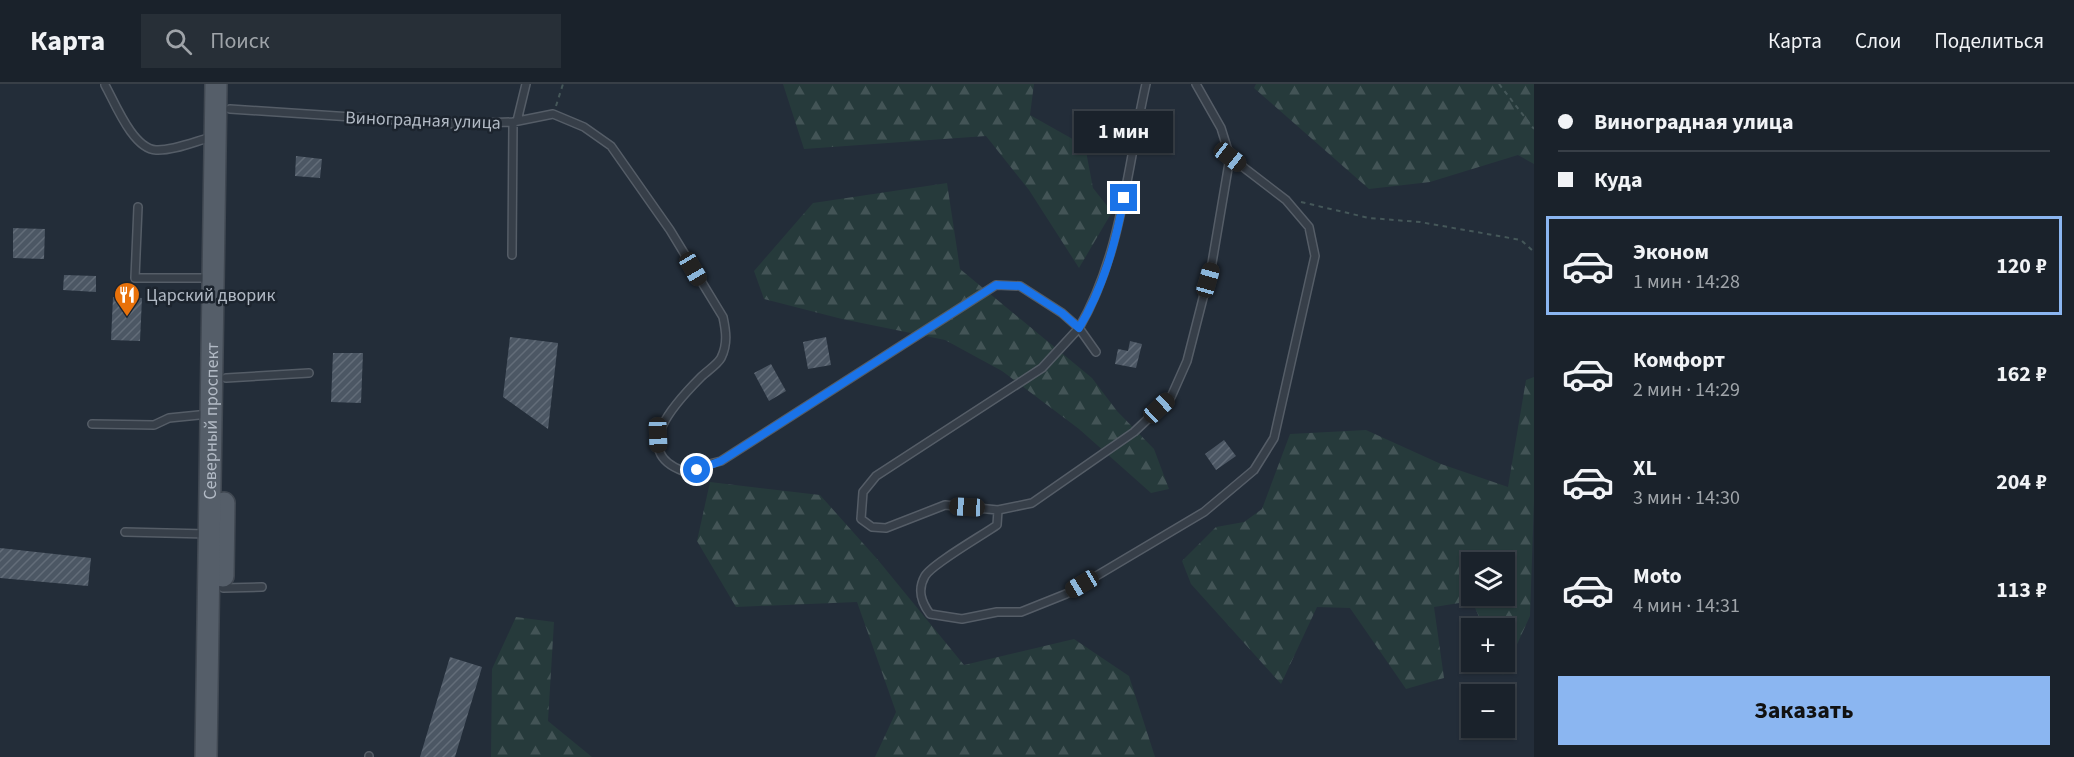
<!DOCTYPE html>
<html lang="ru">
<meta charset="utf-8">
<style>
:root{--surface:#1a222b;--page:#272f37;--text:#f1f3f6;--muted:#9fa4a9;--line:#383f47;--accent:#8bb6f1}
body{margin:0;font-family:"Source Sans 3",sans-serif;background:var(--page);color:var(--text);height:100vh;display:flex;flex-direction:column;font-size:22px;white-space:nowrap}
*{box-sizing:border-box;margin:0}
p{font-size:20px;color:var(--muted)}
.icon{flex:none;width:33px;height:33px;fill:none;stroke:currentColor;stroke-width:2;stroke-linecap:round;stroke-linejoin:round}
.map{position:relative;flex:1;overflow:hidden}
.drawer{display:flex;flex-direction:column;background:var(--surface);width:540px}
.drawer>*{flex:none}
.top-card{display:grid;align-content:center;height:132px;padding:0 24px;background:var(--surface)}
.buttons{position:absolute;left:1461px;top:468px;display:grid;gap:12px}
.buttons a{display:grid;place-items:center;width:54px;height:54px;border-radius:0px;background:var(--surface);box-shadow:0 2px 4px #0004,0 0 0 2px var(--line);font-size:30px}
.end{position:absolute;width:27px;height:27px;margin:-14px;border:8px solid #1a73e8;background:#fff;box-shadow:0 0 0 3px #fff}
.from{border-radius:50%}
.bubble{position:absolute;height:42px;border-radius:0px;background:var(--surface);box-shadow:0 2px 4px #0004,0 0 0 2px var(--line);font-size:20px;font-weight:700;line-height:42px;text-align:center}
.car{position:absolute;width:18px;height:36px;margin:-18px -9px;border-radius:8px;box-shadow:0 0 4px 2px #0007;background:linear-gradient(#222 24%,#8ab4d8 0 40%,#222 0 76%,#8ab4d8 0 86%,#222 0)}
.top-card b{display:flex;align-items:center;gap:21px;height:57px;font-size:22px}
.top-card b+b{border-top:2px solid var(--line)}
.top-card i{width:15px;height:15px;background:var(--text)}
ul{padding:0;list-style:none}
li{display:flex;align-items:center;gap:18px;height:99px;margin:0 12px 9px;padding:0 12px;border:3px solid transparent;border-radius:0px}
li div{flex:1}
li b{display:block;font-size:22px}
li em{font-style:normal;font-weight:700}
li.active{border-color:var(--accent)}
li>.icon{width:54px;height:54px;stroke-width:1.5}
.button{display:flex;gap:12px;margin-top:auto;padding:12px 24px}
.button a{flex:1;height:69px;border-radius:0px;background:var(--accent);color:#111;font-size:24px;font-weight:700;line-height:69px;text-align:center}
header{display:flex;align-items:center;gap:36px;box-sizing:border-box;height:84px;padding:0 30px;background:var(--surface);border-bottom:2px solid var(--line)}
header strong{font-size:28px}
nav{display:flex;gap:33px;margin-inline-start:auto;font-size:21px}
.search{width:420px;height:54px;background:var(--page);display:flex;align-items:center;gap:15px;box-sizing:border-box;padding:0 21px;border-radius:0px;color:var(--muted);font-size:22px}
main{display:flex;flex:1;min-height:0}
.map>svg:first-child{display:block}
</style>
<header>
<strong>Карта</strong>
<div class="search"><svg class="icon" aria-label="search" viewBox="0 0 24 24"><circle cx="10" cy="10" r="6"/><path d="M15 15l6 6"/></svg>Поиск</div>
<nav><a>Карта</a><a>Слои</a><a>Поделиться</a></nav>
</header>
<main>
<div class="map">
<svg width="1534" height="673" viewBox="0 0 1534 673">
<defs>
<pattern id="forest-firs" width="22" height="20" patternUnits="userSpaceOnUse" patternTransform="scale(1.5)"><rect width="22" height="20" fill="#263a3b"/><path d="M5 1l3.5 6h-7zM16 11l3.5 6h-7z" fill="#435456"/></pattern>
<pattern id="building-hatch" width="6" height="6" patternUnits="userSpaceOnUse" patternTransform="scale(1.5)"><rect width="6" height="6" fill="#4c5764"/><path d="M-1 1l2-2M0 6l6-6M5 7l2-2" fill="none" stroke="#636d79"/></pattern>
</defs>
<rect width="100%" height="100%" fill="#232d39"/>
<path fill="url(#forest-firs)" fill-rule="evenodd" d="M783,0H1034L1030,31L1085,62L1093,104L1112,128L1079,184L1029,106L986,52L804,65Z
M1256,0H1534V80L1518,71L1430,98L1369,105L1254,4Z
M947,99L960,185L1092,294L1117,327L1154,365L1169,405L1151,409L1079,345L1002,287L945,256L842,235L764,215L754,187L813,119Z
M1534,293V417L1530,532L1503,591L1497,578H1504V544H1484L1472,517L1434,523L1444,594L1406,605L1350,524L1317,523L1281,600L1191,500L1182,477L1216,443L1244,438L1262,425L1290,350L1366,346L1441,380L1508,403L1526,296ZM1504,478V512H1472V478Z
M710,398L820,411L878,476L964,581L1074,555L1129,592L1155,673H875L896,628L857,518L736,523L697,457Z
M516,533L554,538L548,637L592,673H491L492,585Z"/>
<path fill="url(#building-hatch)" d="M296,72L322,75L320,94L295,92Z
M13,144L45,145L44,175L13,174Z
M64,191L96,192V208L63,206Z
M113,213L142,214L140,257L111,256Z
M510,253L558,259L548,345L503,313Z
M826,253L831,281L808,285L803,258Z
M1130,257L1142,260L1136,284L1115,280L1118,265L1128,267Z
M333,269H363L361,319L331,318Z
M771,280L786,307L769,317L754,289Z
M1224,356L1236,372L1216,386L1205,370Z
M0,464L91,474L88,502L0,494Z
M450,573L482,583L455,673H420Z"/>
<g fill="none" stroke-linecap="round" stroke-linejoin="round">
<defs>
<path id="service" d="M105,1C115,19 133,65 156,66C173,67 196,57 212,53
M230,25L457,40L513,38L553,30L584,43L611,62L670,146L723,233C726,247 728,260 721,274C717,281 707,287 701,293C676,318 629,367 683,387L721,377L996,201L1020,202L1062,229L1079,244C1122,170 1127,83 1146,0
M517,37L526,0
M138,123L135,194H211
M512,171L513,38
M1096,268L1079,244L1042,284L876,392L863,408L861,435L872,443L886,444L945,421L998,426L1032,419L1134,348L1171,313L1187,277L1212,179L1230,73L1221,44L1196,0
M226,294L309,289
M92,340L154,341L169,334L209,330
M998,426L997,441C983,451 932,480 925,492C917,506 921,518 930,530L962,535L997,528H1021L1066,510L1204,428L1254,386L1274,354L1315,172L1309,143L1286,116L1230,73
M125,448L207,450
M223,504L262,503
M369,673V672"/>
<g id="primary">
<path d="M223,492L224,419"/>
<path id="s1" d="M206,673L216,0"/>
</g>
</defs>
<use href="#service" stroke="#555d67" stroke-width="10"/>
<use href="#primary" stroke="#404852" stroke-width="24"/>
<path stroke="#455759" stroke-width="2" stroke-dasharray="4.5 4.5" stroke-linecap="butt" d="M1499,0L1534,45
M556,22L563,0
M1301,118L1369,134L1420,138L1521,156L1534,168"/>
<use href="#service" stroke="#373f49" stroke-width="7"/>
<use href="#primary" stroke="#555e69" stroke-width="21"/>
</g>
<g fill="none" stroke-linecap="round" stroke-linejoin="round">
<path stroke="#1a73e8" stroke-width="8" d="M697,386L721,377L996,201L1020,202L1062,229L1079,244C1103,204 1115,161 1124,114"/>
</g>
<defs>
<symbol id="restaurant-pin" viewBox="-11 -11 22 30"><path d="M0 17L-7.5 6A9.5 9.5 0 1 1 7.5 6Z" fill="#e8710a" stroke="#1c242e"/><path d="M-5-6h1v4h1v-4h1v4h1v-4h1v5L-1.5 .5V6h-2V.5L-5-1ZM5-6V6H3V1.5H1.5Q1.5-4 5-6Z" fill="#fff"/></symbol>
</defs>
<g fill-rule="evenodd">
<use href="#restaurant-pin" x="112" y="196" width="30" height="40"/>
</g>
<g text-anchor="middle" stroke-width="5" stroke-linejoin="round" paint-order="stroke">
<g font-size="18" fill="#b2bac5" stroke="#1c242e">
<text transform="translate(423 36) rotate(2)" y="6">Виноградная улица</text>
<text dy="6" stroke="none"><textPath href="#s1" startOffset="336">Северный проспект</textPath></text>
</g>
<g font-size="18" fill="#b2bac5" stroke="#1c242e" text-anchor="start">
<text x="146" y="217">Царский дворик</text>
</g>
</g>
</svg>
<div class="buttons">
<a><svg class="icon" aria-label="layers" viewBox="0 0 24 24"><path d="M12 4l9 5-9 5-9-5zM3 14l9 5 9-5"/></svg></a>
<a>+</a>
<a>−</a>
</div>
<i class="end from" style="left:697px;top:386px"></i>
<i class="end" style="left:1124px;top:114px"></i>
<div class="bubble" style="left:1074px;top:27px;width:99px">1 мин</div>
<i class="car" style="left:1230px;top:73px;rotate:128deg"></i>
<i class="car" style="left:693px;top:185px;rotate:150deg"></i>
<i class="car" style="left:1208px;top:196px;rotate:16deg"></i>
<i class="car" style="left:1159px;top:324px;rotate:47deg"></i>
<i class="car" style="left:658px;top:351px;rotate:178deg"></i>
<i class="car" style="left:967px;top:423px;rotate:273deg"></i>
<i class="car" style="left:1082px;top:500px;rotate:239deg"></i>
</div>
<section class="drawer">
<div class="top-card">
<b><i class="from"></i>Виноградная улица</b>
<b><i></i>Куда</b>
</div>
<ul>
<li class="active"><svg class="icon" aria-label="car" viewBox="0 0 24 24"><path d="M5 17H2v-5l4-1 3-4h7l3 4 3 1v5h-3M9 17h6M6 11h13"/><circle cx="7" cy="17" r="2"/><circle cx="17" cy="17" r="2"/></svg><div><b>Эконом</b><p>1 мин · 14:28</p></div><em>120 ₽</em></li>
<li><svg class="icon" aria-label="car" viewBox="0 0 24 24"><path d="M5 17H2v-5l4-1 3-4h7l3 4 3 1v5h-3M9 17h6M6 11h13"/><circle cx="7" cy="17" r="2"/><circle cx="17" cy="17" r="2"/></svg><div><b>Комфорт</b><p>2 мин · 14:29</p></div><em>162 ₽</em></li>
<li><svg class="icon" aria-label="car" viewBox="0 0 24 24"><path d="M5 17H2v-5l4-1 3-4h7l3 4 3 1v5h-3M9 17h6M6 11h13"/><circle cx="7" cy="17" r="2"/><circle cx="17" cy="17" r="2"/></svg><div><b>XL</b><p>3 мин · 14:30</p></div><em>204 ₽</em></li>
<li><svg class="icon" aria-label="car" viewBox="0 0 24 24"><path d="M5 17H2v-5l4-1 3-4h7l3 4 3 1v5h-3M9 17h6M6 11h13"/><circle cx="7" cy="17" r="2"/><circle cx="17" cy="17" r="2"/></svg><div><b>Moto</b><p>4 мин · 14:31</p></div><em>113 ₽</em></li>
</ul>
<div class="button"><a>Заказать</a></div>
</section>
</main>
